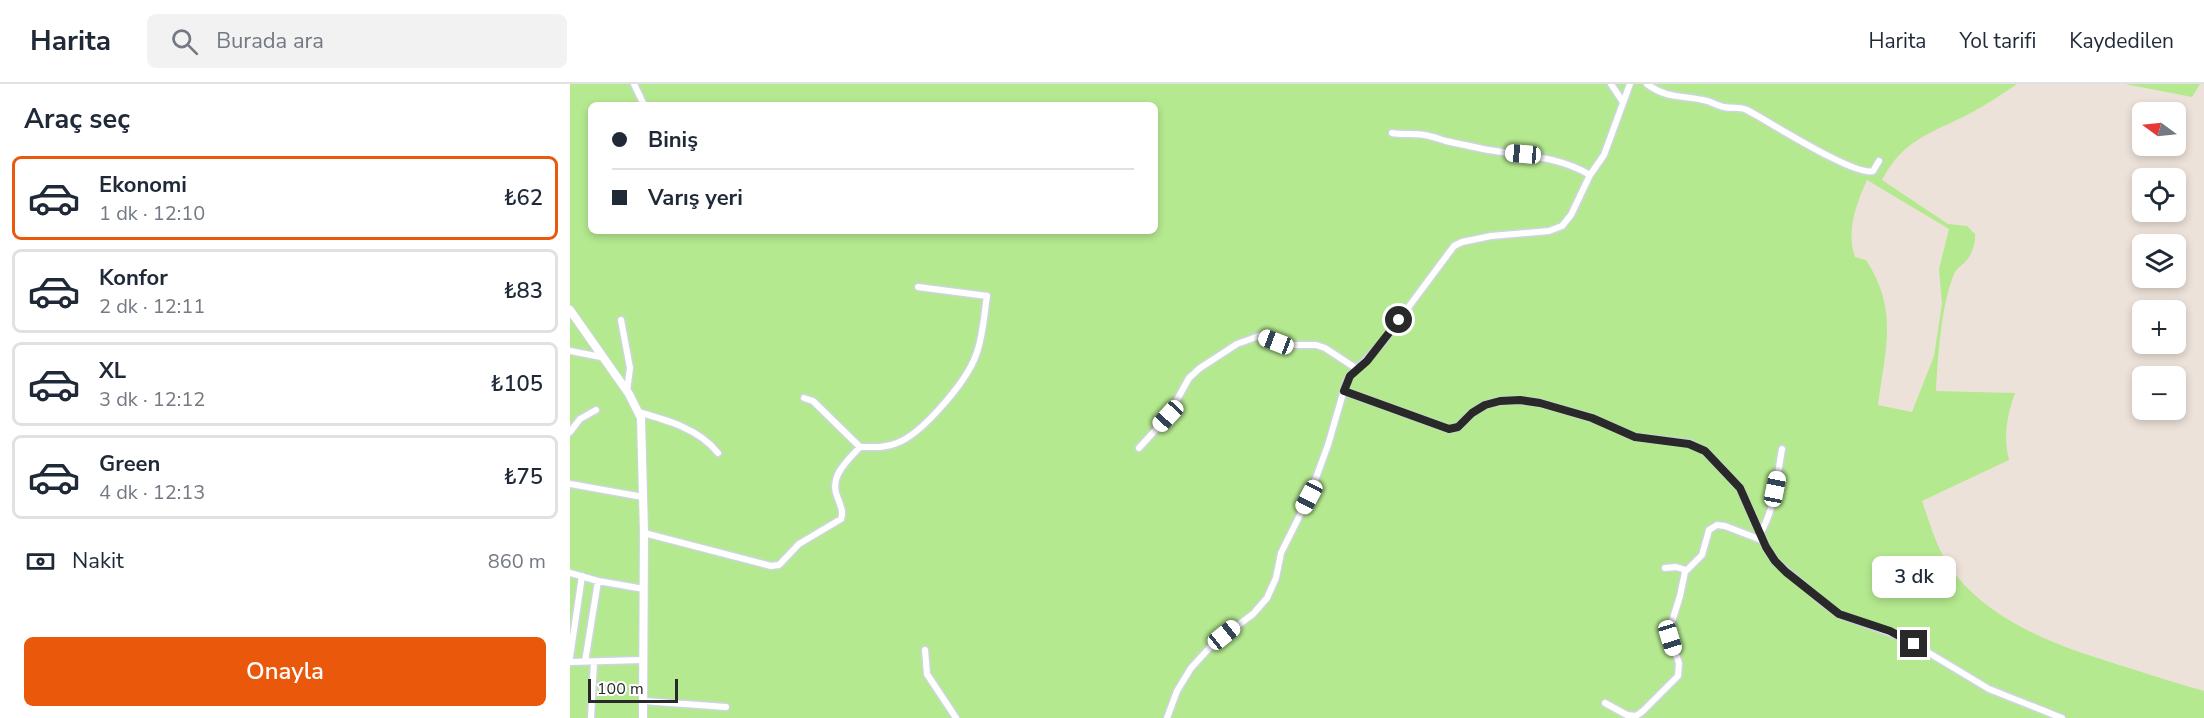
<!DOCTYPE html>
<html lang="tr">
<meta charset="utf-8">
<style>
:root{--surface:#fff;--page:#f2f2f3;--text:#1f2937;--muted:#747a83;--line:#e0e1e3;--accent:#ea580c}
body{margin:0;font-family:"Nunito Sans",sans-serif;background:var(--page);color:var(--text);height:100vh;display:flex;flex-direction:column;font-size:22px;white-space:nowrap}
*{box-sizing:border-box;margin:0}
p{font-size:20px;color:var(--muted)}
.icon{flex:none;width:33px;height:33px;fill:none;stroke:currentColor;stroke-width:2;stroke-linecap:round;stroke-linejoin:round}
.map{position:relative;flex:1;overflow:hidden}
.sheet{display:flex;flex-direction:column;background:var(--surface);width:570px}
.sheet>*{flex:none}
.guide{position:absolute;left:18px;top:18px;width:570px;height:132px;border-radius:9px;box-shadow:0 3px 9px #0003;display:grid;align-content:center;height:132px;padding:0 24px;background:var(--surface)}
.needle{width:39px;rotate:285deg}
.buttons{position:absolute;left:1562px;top:18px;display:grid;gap:12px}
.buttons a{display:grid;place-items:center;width:54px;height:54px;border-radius:9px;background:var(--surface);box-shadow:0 3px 9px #0003;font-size:30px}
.scale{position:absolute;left:18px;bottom:15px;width:90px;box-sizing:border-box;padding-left:6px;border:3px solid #292929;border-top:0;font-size:16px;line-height:21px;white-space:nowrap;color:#292929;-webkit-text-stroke:4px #fff;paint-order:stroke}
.end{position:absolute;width:27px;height:27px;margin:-14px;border:8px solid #292929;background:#fff;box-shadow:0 0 0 3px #fff}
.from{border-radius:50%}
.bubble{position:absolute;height:42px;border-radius:9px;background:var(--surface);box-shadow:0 3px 9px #0003;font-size:20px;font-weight:600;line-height:42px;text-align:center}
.car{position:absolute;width:18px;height:36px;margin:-18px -9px;border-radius:8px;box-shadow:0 0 4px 2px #0007;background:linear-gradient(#fff 24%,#345 0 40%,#fff 0 76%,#345 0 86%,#fff 0)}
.guide b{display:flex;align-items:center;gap:21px;height:57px;font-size:22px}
.guide b+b{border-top:2px solid var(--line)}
.guide i{width:15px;height:15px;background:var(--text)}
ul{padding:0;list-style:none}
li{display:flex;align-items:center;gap:18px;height:84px;margin:0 12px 9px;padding:0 12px;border:3px solid var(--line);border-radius:9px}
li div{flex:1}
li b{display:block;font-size:22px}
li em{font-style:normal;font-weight:600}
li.on{border-color:var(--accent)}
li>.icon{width:54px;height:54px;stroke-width:1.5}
h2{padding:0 24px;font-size:27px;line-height:72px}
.pay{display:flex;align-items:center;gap:15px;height:66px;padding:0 24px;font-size:22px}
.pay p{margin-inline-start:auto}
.action{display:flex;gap:12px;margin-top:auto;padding:12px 24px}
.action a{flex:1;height:69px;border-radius:9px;background:var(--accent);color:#fff;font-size:24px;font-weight:600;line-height:69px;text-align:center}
header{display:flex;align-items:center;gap:36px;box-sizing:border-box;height:84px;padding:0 30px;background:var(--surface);border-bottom:2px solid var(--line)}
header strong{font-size:28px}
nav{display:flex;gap:33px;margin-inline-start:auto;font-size:21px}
.search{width:420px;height:54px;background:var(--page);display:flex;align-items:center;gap:15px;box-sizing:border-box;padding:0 21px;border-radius:9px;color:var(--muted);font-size:22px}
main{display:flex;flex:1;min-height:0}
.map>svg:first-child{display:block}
</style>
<header>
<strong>Harita</strong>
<div class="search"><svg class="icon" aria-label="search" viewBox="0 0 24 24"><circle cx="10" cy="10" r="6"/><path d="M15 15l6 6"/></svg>Burada ara</div>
<nav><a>Harita</a><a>Yol tarifi</a><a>Kaydedilen</a></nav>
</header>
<main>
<section class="sheet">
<h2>Araç seç</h2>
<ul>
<li class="on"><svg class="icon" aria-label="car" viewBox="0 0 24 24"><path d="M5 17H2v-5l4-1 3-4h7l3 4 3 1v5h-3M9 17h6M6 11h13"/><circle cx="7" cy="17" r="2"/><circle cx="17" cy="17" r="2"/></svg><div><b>Ekonomi</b><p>1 dk · 12:10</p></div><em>₺62</em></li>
<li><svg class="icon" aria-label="car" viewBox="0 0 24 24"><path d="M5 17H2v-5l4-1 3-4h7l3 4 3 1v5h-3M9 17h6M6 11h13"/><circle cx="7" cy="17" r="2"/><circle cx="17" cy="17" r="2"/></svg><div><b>Konfor</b><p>2 dk · 12:11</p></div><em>₺83</em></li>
<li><svg class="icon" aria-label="car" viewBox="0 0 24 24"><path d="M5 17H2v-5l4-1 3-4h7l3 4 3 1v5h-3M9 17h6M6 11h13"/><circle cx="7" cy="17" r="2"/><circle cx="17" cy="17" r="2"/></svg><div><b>XL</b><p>3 dk · 12:12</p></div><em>₺105</em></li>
<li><svg class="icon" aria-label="car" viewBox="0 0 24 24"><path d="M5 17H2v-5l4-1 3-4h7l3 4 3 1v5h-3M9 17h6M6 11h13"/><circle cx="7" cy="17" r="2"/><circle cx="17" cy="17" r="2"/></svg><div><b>Green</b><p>4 dk · 12:13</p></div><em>₺75</em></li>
</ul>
<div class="pay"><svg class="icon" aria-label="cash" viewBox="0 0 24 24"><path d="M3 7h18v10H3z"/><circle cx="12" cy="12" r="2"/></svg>Nakit<p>860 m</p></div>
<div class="action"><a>Onayla</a></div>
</section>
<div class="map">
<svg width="1634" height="634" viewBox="0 0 1634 634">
<rect width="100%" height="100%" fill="#ede2d9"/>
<path fill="#b5e98f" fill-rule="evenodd" d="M0,0H1447C1431,11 1416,21 1399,30C1362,49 1333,55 1312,96L1378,140L1397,142L1405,150C1406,158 1402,170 1397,176C1393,181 1386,184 1384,190C1371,222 1368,272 1366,307L1445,309C1437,332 1433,352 1439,376L1352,417C1360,440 1367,465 1381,485C1424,542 1494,564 1559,584C1584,592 1609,600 1634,607V634H0ZM21,21H585V147H21ZM1297,96L1379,145L1369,185L1372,220L1364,272L1342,328L1308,321C1315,267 1329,226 1296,176L1285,173C1276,148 1286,120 1297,96Z
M1555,0H1630L1622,13Z"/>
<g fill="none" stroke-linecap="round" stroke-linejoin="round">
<defs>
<path id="minor" d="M64,0L74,21
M1041,0L1053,18
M1077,0C1097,15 1111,11 1133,16C1141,17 1147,22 1154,23C1162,25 1169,22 1177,26C1198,37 1285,93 1303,87L1309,77
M822,49C833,51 843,49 854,51C862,52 869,55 876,57C888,60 901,62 913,65C950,72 987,71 1020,91
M51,236L60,284L57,307
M0,267L31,273
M774,307L879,345L888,343L902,329L915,321L930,317L949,316L970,319L1022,334L1065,353L1119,359L1135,367L1170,404L1196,463L1205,477L1254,519L1269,530L1334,554L1419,605L1492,634
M234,314L243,317L290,363C303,363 316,364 327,359C352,350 397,297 406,271C413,253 414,231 417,212L348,203
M68,328C97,336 129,345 148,369
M0,348L10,335L26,326
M569,364L598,332L619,294L630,284L667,260L689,252L721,261H746L755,264L787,285
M0,400L73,413
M1191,448C1205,424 1207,393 1212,365
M74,449L201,482L209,481L229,460L271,435C274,427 270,421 267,412C259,392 278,376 290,363
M1095,484L1106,483L1116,486
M0,489L28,497L74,505
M355,566L357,590L386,634
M0,573L12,492
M0,578L73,576
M15,578L28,497
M73,617L156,623
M1035,619L1057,631L1066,632L1073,627L1108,592L1109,579L1100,554V544L1110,512L1115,488L1132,471L1139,446L1147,441L1155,442L1194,457
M21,634L24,578
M597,634L607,607L621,584L643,560L683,530L697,514L706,494L711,469L739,413L758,361L776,299L780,292L811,260L884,162L892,158L921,152L979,147L992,142L1001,131L1020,91L1034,71L1060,0"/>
<path id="tertiary" d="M0,226L59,310L71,334L74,449L73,634"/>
</defs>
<use href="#minor" stroke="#ced4e4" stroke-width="9"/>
<use href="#tertiary" stroke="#ced4e4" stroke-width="10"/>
<use href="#minor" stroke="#fff" stroke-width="6"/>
<use href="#tertiary" stroke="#fff" stroke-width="8"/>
</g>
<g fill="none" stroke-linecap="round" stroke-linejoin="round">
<path stroke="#292929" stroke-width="8" d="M829,236L797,277L780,292L774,307L879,345L888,343L902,329L915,321L930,317L950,316L970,319L1022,334L1065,353L1119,360L1135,367L1170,404L1196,463L1205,477L1216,488L1269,530L1320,547L1344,560"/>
</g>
</svg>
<div class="buttons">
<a><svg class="needle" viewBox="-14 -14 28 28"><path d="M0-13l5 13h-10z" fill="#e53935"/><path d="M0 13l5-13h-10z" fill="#747a83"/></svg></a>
<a><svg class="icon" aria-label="locate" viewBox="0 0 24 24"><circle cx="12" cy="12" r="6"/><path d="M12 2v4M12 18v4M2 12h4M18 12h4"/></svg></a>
<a><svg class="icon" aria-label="layers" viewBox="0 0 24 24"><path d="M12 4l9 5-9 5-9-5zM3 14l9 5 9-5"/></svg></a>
<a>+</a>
<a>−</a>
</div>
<div class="scale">100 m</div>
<i class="end from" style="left:829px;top:236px"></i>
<i class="end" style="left:1344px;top:560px"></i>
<div class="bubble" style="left:1302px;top:472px;width:84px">3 dk</div>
<i class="car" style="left:953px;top:70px;rotate:275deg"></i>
<i class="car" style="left:706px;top:258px;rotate:291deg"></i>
<i class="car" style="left:598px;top:332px;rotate:223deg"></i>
<i class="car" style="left:1205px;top:405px;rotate:11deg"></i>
<i class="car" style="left:739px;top:413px;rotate:208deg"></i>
<i class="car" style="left:654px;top:551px;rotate:51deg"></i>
<i class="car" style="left:1100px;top:554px;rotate:163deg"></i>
<div class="guide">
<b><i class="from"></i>Biniş</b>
<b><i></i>Varış yeri</b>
</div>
</div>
</main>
